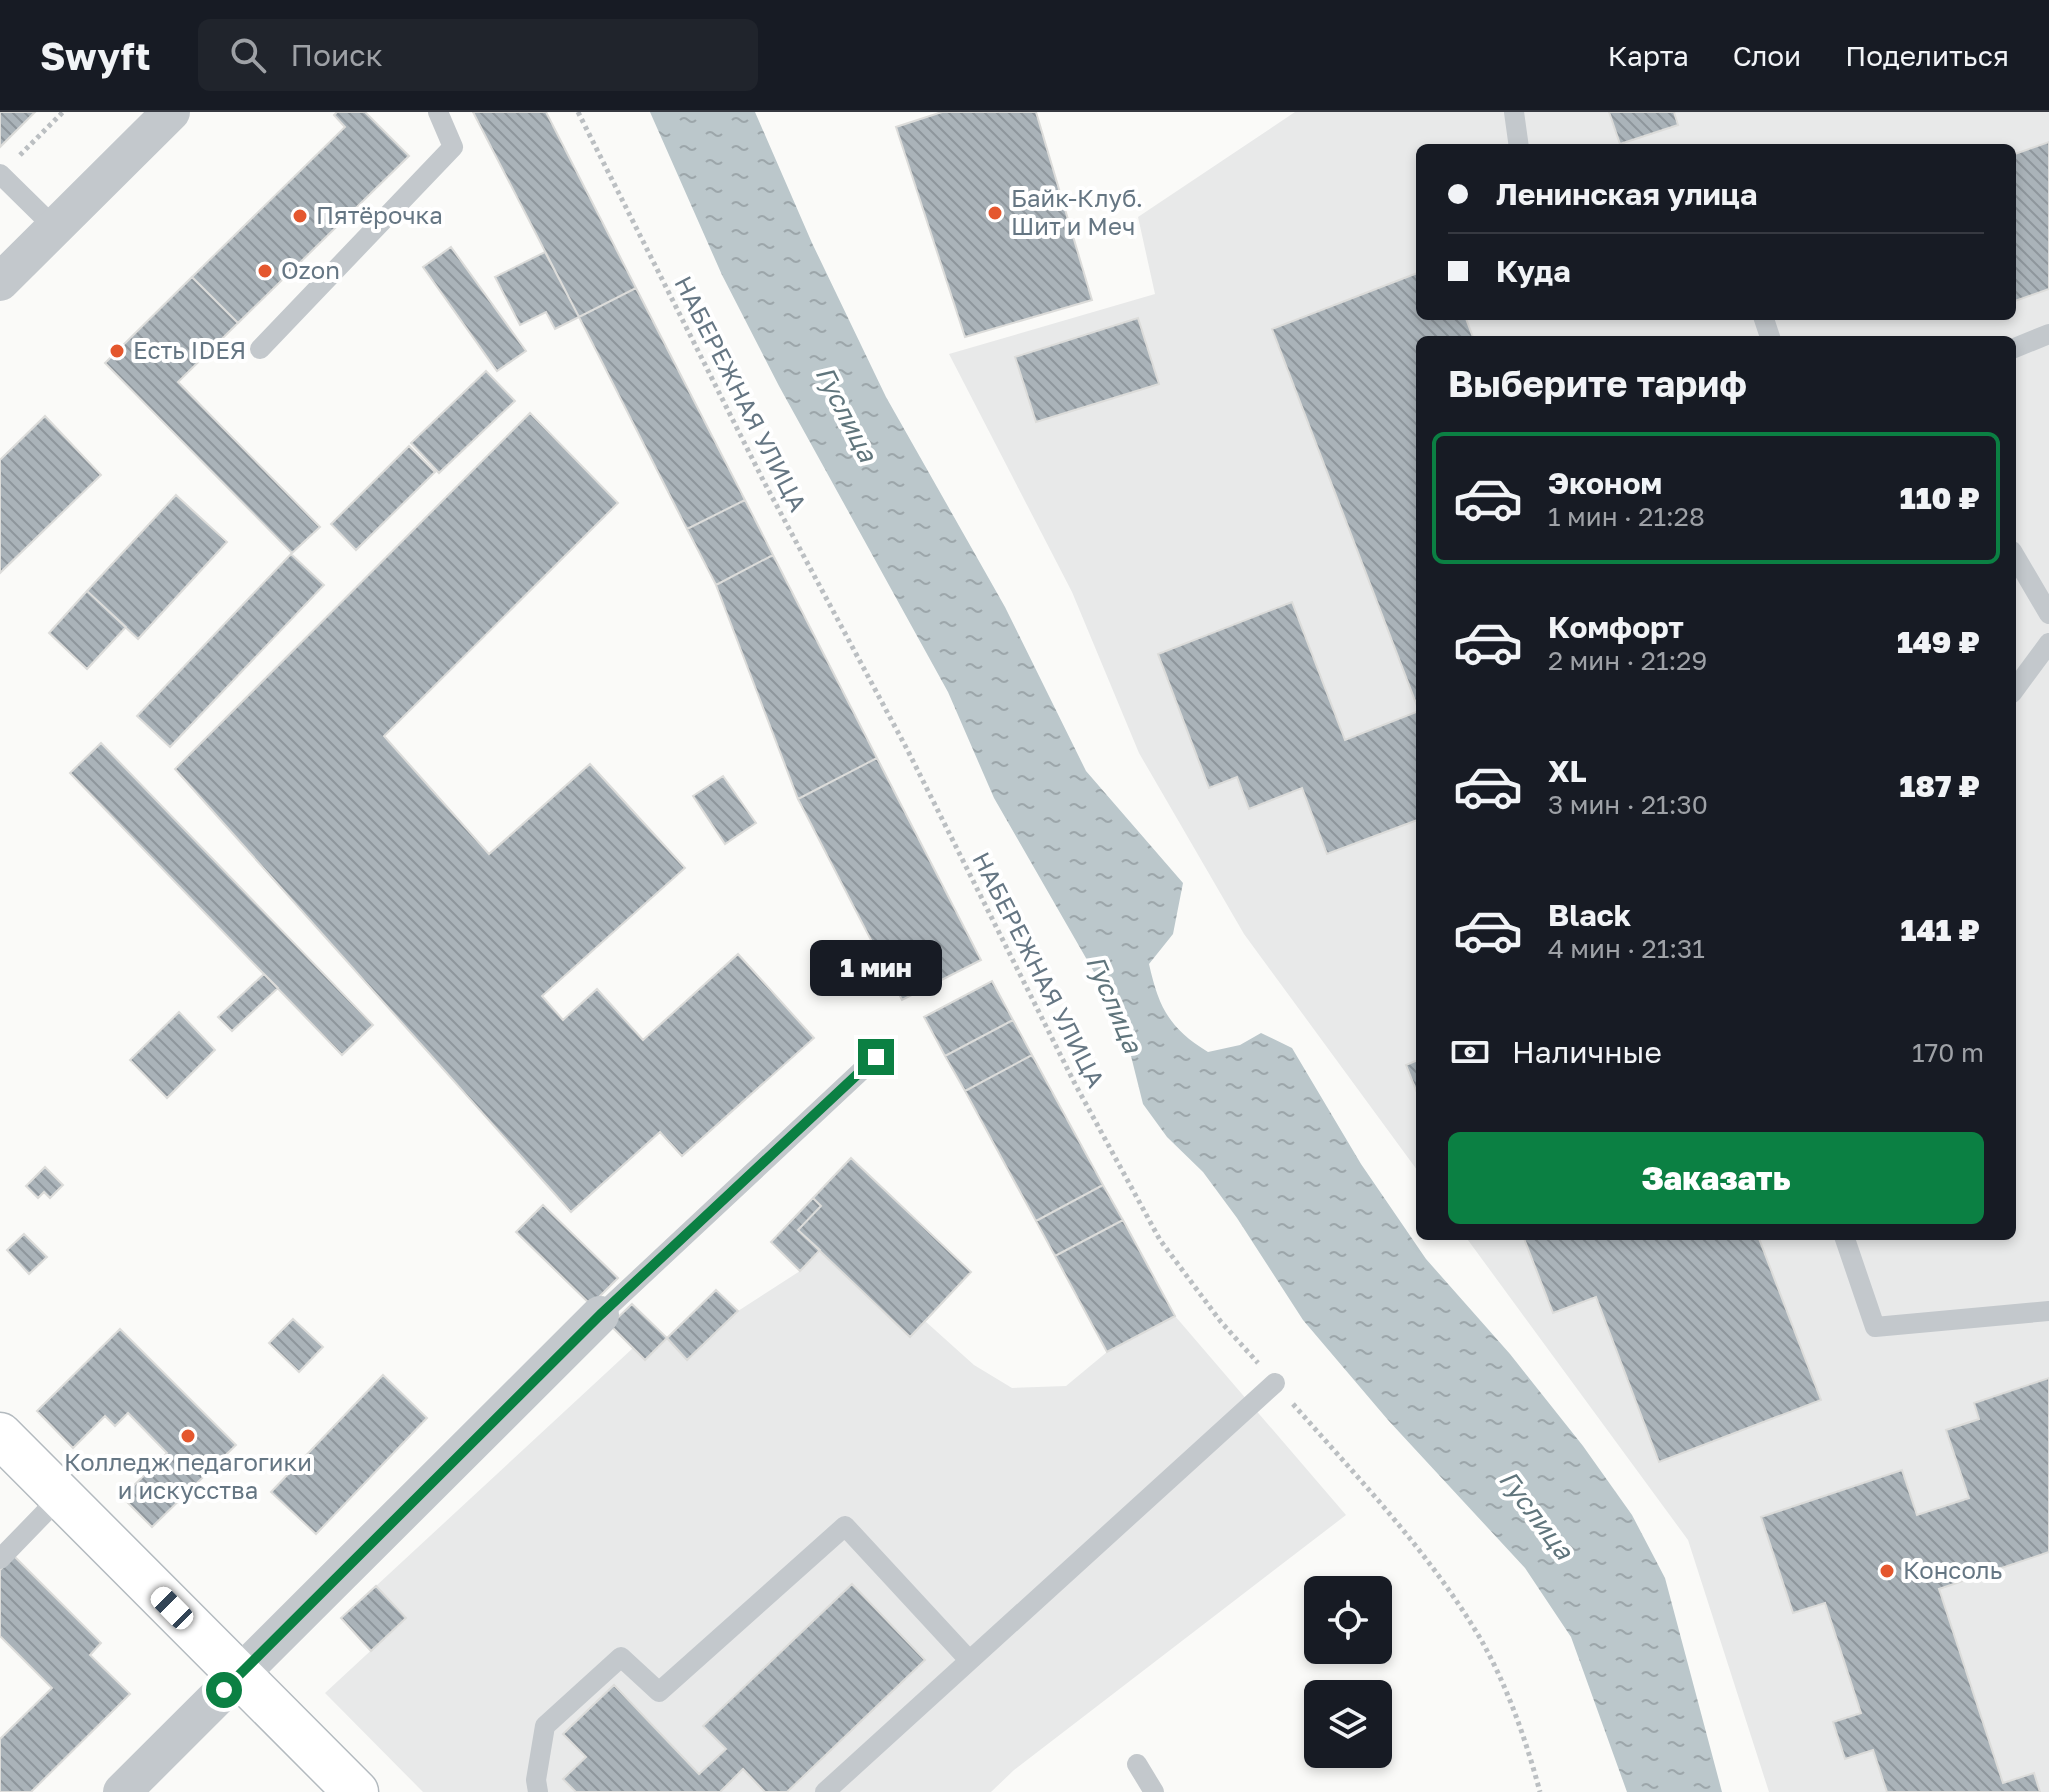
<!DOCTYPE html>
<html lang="ru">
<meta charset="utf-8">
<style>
:root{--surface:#171b24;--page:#20242c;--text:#f1f3f6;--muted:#9ea1a6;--line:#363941;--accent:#0b8043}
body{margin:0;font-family:"Golos Text",sans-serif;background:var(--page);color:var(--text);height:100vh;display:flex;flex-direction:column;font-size:30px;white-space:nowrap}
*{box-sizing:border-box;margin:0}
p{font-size:26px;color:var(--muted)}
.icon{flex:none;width:44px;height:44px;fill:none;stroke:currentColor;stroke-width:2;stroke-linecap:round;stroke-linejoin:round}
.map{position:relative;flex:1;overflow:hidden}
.sheet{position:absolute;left:1416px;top:224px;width:600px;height:904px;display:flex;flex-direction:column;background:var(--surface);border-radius:12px;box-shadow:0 4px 12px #0003}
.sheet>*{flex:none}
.hud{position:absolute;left:1416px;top:32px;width:600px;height:176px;border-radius:12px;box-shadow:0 4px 12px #0003;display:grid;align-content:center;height:176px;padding:0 32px;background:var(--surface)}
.fabs{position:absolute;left:1304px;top:1464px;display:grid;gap:16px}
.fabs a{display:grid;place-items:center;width:88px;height:88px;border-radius:12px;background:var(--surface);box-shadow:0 4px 12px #0003;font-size:40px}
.end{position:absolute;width:36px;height:36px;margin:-18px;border:10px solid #0b8043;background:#fff;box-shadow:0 0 0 4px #fff}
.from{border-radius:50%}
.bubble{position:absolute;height:56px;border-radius:12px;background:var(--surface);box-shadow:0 4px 12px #0003;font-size:26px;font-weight:800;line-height:56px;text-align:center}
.car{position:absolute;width:24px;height:48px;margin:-24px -12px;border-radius:10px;box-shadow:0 0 6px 2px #0007;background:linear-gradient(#fff 24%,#345 0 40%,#fff 0 76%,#345 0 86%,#fff 0)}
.hud b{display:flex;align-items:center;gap:28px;height:76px;font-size:30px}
.hud b+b{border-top:2px solid var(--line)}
.hud i{width:20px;height:20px;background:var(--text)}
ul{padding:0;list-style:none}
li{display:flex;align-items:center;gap:24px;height:132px;margin:0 16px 12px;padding:0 16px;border:4px solid transparent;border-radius:12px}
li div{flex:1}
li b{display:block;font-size:30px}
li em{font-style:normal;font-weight:800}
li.active{border-color:var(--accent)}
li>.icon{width:72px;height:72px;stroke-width:1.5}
h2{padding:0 32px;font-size:36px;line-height:96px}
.pay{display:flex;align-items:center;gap:20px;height:88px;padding:0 32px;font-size:30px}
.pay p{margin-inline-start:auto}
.action{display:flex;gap:16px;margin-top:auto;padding:16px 32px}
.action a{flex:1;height:92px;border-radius:12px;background:var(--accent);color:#fff;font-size:32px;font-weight:800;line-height:92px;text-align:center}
header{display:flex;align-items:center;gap:48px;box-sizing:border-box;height:112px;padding:0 40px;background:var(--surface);border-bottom:2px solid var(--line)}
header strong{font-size:38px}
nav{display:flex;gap:44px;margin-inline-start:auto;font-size:28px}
.search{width:560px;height:72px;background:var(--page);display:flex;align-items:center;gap:20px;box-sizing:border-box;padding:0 28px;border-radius:12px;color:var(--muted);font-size:30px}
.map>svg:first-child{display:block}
</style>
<header>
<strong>Swyft</strong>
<div class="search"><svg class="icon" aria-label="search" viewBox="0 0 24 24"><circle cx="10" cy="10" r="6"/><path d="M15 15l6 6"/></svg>Поиск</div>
<nav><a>Карта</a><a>Слои</a><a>Поделиться</a></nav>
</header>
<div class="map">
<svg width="2049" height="1680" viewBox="0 0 2049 1680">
<defs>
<pattern id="water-ripples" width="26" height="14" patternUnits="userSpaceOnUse" patternTransform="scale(2)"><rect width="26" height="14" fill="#bbc7cb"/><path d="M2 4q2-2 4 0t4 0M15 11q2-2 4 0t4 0" fill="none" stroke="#9ca6aa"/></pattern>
<pattern id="building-back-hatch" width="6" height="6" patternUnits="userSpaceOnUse" patternTransform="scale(2)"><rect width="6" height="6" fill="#aab3b9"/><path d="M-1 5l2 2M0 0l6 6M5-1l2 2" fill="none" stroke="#8e969c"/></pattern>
</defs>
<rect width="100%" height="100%" fill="#fafaf8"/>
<path fill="#e8e9e9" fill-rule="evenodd" d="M1295,0H2049V1680H1769L1688,1428L1465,1124H2012V228H1420V1062L1244,822L1139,641L1072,480L949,242L1155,182L1138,105ZM1420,36H2012V204H1420Z
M820,1138L925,1209L974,1253L1012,1276L1066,1274L1107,1240L1175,1204L1346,1403L1014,1658L991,1680H423L325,1581L406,1506L376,1474L633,1236L645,1248L667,1226L688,1248L738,1199L800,1159Z"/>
<path fill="url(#water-ripples)" d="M650,0H755L812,131L886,285L1005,495L1086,659L1183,771L1173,822L1149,852C1159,896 1169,916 1208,940L1240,933L1261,921L1292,936L1361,1052L1426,1147L1510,1242L1583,1334L1632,1403L1665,1466L1722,1680H1627L1571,1525L1525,1456L1388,1308L1303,1208L1237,1106L1203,1060L1167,1025L1143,992L1130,940L1094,860L994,686L948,580L779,274L722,163Z"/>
<path fill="url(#building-back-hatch)" stroke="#dcdcda" stroke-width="2" d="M0,0H35L0,35Z
M337,0H365L409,44L238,211L192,165L345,15L334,3Z
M473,0H546L636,176L579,205Z
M942,0H1036L1092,188L965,225L896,15Z
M1609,0H1674L1678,13L1620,32Z
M2049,30V177L2012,190V43Z
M451,135L526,239L497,259L423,155Z
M545,140L579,205L555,217L546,200L520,213L495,165Z
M1420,160V204H1465L1474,228H1420V707L1327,742L1302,676L1249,697L1237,665L1209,676L1158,542L1292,490L1345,628L1419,599L1272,217Z
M192,165L238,211L178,270L320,415L292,441L105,251Z
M636,176L745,388L687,417L579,205Z
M1138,206L1159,272L1036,310L1015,245Z
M486,259L515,289L439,361L411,331Z
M530,301L618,391L384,624L489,742L590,652L685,756L542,884L563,908L597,877L643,928L738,842L814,926L682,1044L660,1020L571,1100L175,657Z
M45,304L101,363L0,461V348Z
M409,334L435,360L356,438L331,412Z
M176,383L227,430L138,527L87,479Z
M745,388L773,443L716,473L687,417Z
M291,442L324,473L170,635L137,604Z
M773,443L877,646L798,687L716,473Z
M87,479L126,515L87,557L49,521Z
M101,631L373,913L342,943L70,661Z
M877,646L981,848L902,888L798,687Z
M723,664L756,711L725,732L693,684Z
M264,862L278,876L232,919L218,905Z
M992,869L1013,908L945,944L924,905Z
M179,900L215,938L167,986L130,948Z
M1013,908L1032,943L965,979L945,944Z
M1032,943L1103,1073L1036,1109L965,979Z
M1420,947V988L1406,953Z
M851,1046L971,1160L910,1225L798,1118L821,1094L813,1086Z
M45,1055L63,1073L50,1086L44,1080L38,1086L26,1074Z
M1103,1073L1123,1108L1055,1144L1036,1109Z
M813,1086L821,1094L798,1118L820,1138L800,1159L771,1130Z
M543,1093L618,1166L591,1193L516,1120Z
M1123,1108L1175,1204L1107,1240L1055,1144Z
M24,1122L47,1145L29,1162L7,1138Z
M1523,1124H1758L1821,1288L1659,1350L1596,1185L1553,1201Z
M716,1178L738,1199L687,1248L667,1226Z
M632,1192L667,1226L645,1248L610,1213Z
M293,1207L323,1235L299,1260L269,1231Z
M120,1217L236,1333L152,1415L122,1385L167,1341L128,1301L115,1314L105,1304L73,1336L37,1299Z
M383,1263L427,1306L316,1422L271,1380Z
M2049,1266V1440L1939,1477L2003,1671L2034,1661L2040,1680H1887L1873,1638L1845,1647L1833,1610L1861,1601L1825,1491L1793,1501L1761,1405L1902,1358L1917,1403L1969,1386L1946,1318L1979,1307L1974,1291Z
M14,1444L101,1531L90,1543L130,1582L31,1680H0V1627L52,1576L0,1524V1458Z
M852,1472L925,1548L787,1680H765L743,1657L720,1680H576L563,1667L586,1645L563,1622L614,1573L699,1662L726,1637L703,1614Z
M376,1474L406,1506L371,1539L341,1506Z"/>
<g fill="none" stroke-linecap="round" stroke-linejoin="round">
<defs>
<path id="secondary" d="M0,1323L356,1680"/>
</defs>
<use href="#secondary" stroke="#b3babf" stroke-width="47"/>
<path stroke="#bbbfc2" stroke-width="5" stroke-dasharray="4 4" stroke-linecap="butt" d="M578,0L763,368L908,639L1074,970L1160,1128L1221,1210L1258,1251
M20,43L63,0
M1293,1292C1359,1367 1429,1440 1480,1526C1507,1573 1526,1628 1540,1680"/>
<path stroke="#c3c8cc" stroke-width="20" d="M1514,0L1519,36
M0,62L55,116
M1763,204L1771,228
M260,237L453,35L438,0
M2012,237L2049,222
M2012,439L2049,502
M2012,581L2049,531
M1844,1124L1875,1215L2049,1199
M600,1203L876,945
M0,1447L61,1384
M1137,1652L1154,1680
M538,1680L536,1668L545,1614L621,1545L659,1580L845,1414L969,1548
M825,1680L1275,1271"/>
<path stroke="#c3c8cc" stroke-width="38" d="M0,170L171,0
M122,1680L600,1203"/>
<use href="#secondary" stroke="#fff" stroke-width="44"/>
</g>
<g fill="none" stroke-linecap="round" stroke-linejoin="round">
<path stroke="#0b8043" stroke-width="10" d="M224,1578L600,1203L876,945"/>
</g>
<g fill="#e4572e" stroke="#fff" stroke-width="3">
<circle cx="995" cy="101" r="8"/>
<circle cx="300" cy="104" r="8"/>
<circle cx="265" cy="159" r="8"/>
<circle cx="117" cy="239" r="8"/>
<circle cx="188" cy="1324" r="8"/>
<circle cx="1887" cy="1459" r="8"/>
</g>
<g text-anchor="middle" stroke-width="8" stroke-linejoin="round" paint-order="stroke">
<g font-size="24" fill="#657683" stroke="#fff" text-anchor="start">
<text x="1011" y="95">Байк-Клуб.<tspan x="1011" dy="28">Шит и Меч</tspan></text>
<text x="316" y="112">Пятёрочка</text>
<text x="281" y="167">Ozon</text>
<text x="133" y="247">Есть IDЕЯ</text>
<text x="188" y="1359" text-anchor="middle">Колледж педагогики<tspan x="188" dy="28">и искусства</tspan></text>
<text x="1903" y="1467">Консоль</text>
</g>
<g font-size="24" fill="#657683" stroke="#fff">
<text transform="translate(740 282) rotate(63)" y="8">НАБЕРЕЖНАЯ УЛИЦА</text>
<text transform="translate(1038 858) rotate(63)" y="8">НАБЕРЕЖНАЯ УЛИЦА</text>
</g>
<g font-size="26" font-style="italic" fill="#60757c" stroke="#fff">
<text transform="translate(846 302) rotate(63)" y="9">Гуслица</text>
<text transform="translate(1114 892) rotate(67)" y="9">Гуслица</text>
<text transform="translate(1536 1403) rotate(53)" y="9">Гуслица</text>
</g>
</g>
</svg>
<div class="fabs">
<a><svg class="icon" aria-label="locate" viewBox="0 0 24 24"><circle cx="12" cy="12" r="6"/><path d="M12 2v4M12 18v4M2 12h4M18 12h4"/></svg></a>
<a><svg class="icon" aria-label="layers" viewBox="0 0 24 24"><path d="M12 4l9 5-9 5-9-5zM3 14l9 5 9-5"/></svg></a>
</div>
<i class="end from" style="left:224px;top:1578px"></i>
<i class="end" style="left:876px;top:945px"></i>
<div class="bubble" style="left:810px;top:828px;width:132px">1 мин</div>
<i class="car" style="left:172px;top:1496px;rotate:315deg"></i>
<div class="hud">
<b><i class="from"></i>Ленинская улица</b>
<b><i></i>Куда</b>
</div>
<section class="sheet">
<h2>Выберите тариф</h2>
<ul>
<li class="active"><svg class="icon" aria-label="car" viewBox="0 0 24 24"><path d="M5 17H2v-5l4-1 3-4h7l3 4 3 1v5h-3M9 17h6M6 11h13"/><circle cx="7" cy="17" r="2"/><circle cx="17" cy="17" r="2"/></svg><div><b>Эконом</b><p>1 мин · 21:28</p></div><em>110 ₽</em></li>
<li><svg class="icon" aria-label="car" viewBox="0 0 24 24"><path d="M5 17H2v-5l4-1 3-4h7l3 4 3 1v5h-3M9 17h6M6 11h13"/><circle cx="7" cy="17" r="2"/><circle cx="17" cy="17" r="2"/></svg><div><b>Комфорт</b><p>2 мин · 21:29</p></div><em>149 ₽</em></li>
<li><svg class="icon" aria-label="car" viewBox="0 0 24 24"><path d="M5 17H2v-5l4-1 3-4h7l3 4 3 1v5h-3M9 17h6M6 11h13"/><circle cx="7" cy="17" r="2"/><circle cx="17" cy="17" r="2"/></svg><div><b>XL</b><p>3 мин · 21:30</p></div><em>187 ₽</em></li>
<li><svg class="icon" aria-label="car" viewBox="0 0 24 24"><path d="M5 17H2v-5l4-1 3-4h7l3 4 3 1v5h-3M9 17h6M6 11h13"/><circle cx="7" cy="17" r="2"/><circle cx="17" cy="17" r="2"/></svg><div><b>Black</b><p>4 мин · 21:31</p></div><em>141 ₽</em></li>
</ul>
<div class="pay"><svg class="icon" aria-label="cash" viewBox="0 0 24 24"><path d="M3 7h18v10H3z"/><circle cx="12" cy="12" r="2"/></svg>Наличные<p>170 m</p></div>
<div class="action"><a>Заказать</a></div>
</section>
</div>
